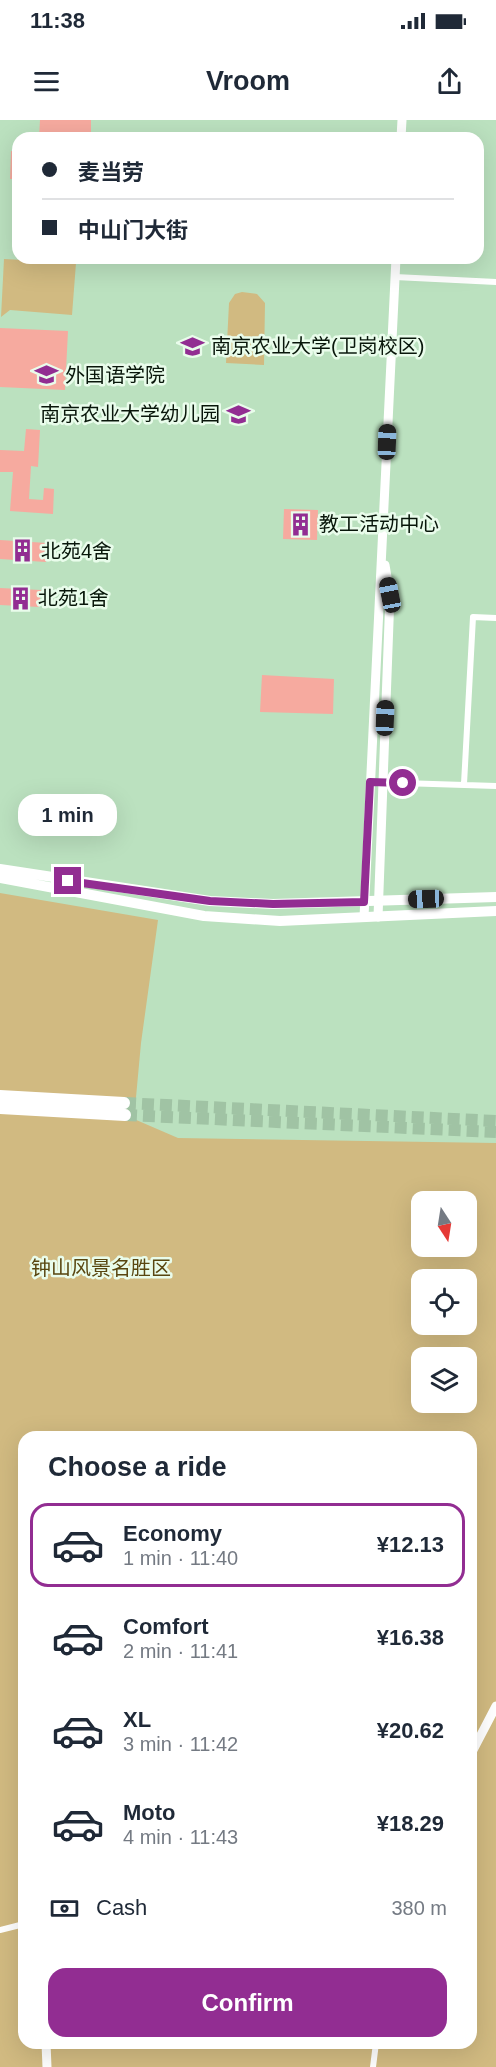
<!DOCTYPE html>
<meta charset="utf-8">
<style>
:root{--surface:#fff;--page:#f6f6f7;--text:#1f2937;--muted:#747a83;--line:#e0e1e3;--accent:#922d92}
body{margin:0;font-family:Arial,"Noto Sans SC",sans-serif;background:var(--page);color:var(--text);height:100vh;display:flex;flex-direction:column;font-size:22px;white-space:nowrap}
*{box-sizing:border-box;margin:0}
p{font-size:20px;color:var(--muted)}
.icon{flex:none;width:33px;height:33px;fill:none;stroke:currentColor;stroke-width:2;stroke-linecap:round;stroke-linejoin:round}
.map{position:relative;flex:1;overflow:hidden}
.drawer{position:absolute;left:18px;top:1311px;width:459px;height:618px;display:flex;flex-direction:column;background:var(--surface);border-radius:18px;box-shadow:0 6px 24px #0002}
.drawer>*{flex:none}
.top-card{position:absolute;left:12px;top:12px;width:472px;height:132px;border-radius:18px;box-shadow:0 6px 24px #0002;display:grid;align-content:center;height:132px;padding:0 30px;background:var(--surface)}
.needle{width:39px;rotate:168deg}
.buttons{position:absolute;left:411px;top:1071px;display:grid;gap:12px}
.buttons a{display:grid;place-items:center;width:66px;height:66px;border-radius:12px;background:var(--surface);box-shadow:0 6px 24px #0002;font-size:30px}
.end{position:absolute;width:27px;height:27px;margin:-14px;border:8px solid #922d92;background:#fff;box-shadow:0 0 0 3px #fff}
.from{border-radius:50%}
.bubble{position:absolute;height:42px;border-radius:18px;background:var(--surface);box-shadow:0 6px 24px #0002;font-size:20px;font-weight:600;line-height:42px;text-align:center}
.car{position:absolute;width:18px;height:36px;margin:-18px -9px;border-radius:8px;box-shadow:0 0 4px 2px #0007;background:linear-gradient(#222 24%,#8ab4d8 0 40%,#222 0 76%,#8ab4d8 0 86%,#222 0)}
.top-card b{display:flex;align-items:center;gap:21px;height:57px;font-size:22px}
.top-card b+b{border-top:2px solid var(--line)}
.top-card i{width:15px;height:15px;background:var(--text)}
ul{padding:0;list-style:none}
li{display:flex;align-items:center;gap:18px;height:84px;margin:0 12px 9px;padding:0 18px;border:3px solid transparent;border-radius:18px}
li div{flex:1}
li b{display:block;font-size:22px}
li em{font-style:normal;font-weight:600}
li.current{border-color:var(--accent)}
li>.icon{width:54px;height:54px;stroke-width:1.5}
h2{padding:0 30px;font-size:27px;line-height:72px}
.pay{display:flex;align-items:center;gap:15px;height:66px;padding:0 30px;font-size:22px}
.pay p{margin-inline-start:auto}
.primary-button{display:flex;gap:12px;margin-top:auto;padding:12px 30px}
.primary-button a{flex:1;height:69px;border-radius:18px;background:var(--accent);color:#fff;font-size:24px;font-weight:600;line-height:69px;text-align:center}
.status{display:flex;justify-content:space-between;align-items:center;height:42px;padding:0 30px;background:var(--surface);direction:ltr}
.status svg{height:16px;fill:currentColor}
header{display:flex;justify-content:space-between;align-items:center;height:78px;padding:0 30px;background:var(--surface);font-size:27px;font-weight:600}
.map>svg:first-child{display:block}
</style>
<div class="status"><b>11:38</b><svg viewBox="0 0 49 12"><path d="M0 12V9h3v3zM5 12V6h3v6zM10 12V3h3v9zM15 12V0h3v12zM26 1h20v11H26zM47 4h2v5h-2z"/></svg></div>
<header><svg class="icon" aria-label="menu" viewBox="0 0 24 24"><path d="M4 6h16M4 12h16M4 18h16"/></svg>Vroom<svg class="icon" aria-label="share" viewBox="0 0 24 24"><path d="M12 15V3M7 8l5-5 5 5M5 13v7h14v-7"/></svg></header>
<div class="map">
<svg width="496" height="1947" viewBox="0 0 496 1947">
<rect width="100%" height="100%" fill="#bbe1bf"/>
<path fill="#d1ba81" fill-rule="evenodd" d="M4,139L76,143L72,195L10,190L1,197Z
M242,172L257,174L265,183L264,245L226,243L229,183L235,174Z
M0,773L158,800L141,923L134,999L178,1018L496,1023V1947H0ZM422,1082H466V1126H422ZM422,1160H466V1204H422ZM422,1238H466V1282H422ZM24,1317H471V1923H24Z"/>
<path fill="#f6aa9f" d="M40,0H91V18H39Z
M11,31L18,32V59H10Z
M0,208L68,211L65,270L0,267Z
M26,309L40,310L38,347L31,346L29,379L43,380L44,368L54,369L53,394L10,391L13,352H0V330L24,331Z
M284,389L318,390L317,420L283,419Z
M0,420L47,423L46,442L0,439Z
M0,468L41,470L39,487L0,485Z
M262,555L334,559L333,594L260,592Z"/>
<g fill="none" stroke-linecap="round" stroke-linejoin="round">
<path stroke="#a0c3a4" stroke-width="12" stroke-dasharray="12 6" stroke-linecap="butt" d="M124,983L496,1001
M125,995L496,1012"/>
<path stroke="#fff" stroke-width="6" d="M395,157L496,162
M370,662L496,666
M464,664L473,497L496,498
M0,1810L24,1804
M373,1947L376,1923"/>
<path stroke="#fff" stroke-width="9" d="M401,18L402,0
M364,797L396,138
M378,797L390,475L385,445
M471,1634L496,1586
M46,1923L47,1947"/>
<path stroke="#fff" stroke-width="10" d="M0,749L210,781L273,784L496,777
M0,758L204,796L280,801L496,791"/>
<path stroke="#fff" stroke-width="12" d="M0,976L124,983
M0,988L125,995"/>
</g>
<g fill="none" stroke-linecap="round" stroke-linejoin="round">
<path stroke="#922d92" stroke-width="8" d="M68,761L210,781L273,784L364,782L370,662L403,663"/>
</g>
<defs>
<symbol id="university-bare" viewBox="-9 -9 18 18"><path d="M0-5L7-2L0 1L-7-2ZM-4 1L0 2.5L4 1V4Q0 6-4 4Z" fill="#922d92" stroke="#e9fceb" stroke-width="2.5" paint-order="stroke"/></symbol>
<symbol id="school-bare" viewBox="-9 -9 18 18"><path d="M0-5L7-2L0 1L-7-2ZM-4 1L0 2.5L4 1V4Q0 6-4 4Z" fill="#922d92" stroke="#e9fceb" stroke-width="2.5" paint-order="stroke"/></symbol>
<symbol id="building-bare" viewBox="-9 -9 18 18"><path d="M-4-6H4V6H1V3H-1V6H-4ZM-2.5-4.3h1.7v1.8h-1.7ZM.8-4.3h1.7v1.8H.8ZM-2.5-1h1.7V.8h-1.7ZM.8-1h1.7V.8H.8Z" fill="#922d92" stroke="#e9fceb" stroke-width="2.5" paint-order="stroke"/></symbol>
</defs>
<g fill-rule="evenodd">
<use href="#university-bare" x="176" y="210" width="33" height="33"/>
<use href="#university-bare" x="30" y="238" width="33" height="33"/>
<use href="#school-bare" x="222" y="278" width="33" height="33"/>
<use href="#building-bare" x="284" y="388" width="33" height="33"/>
<use href="#building-bare" x="6" y="414" width="33" height="33"/>
<use href="#building-bare" x="4" y="462" width="33" height="33"/>
</g>
<g text-anchor="middle" stroke-width="5" stroke-linejoin="round" paint-order="stroke">
<g font-size="20" fill="#08160a" stroke="#e9fceb" text-anchor="start">
<text x="211" y="233">南京农业大学(卫岗校区)</text>
<text x="65" y="262">外国语学院</text>
<text x="220" y="301" text-anchor="end">南京农业大学幼儿园</text>
<text x="319" y="411">教工活动中心</text>
<text x="41" y="438">北苑4舍</text>
<text x="38" y="485">北苑1舍</text>
</g>
<g font-size="20" fill="#594610" stroke="#e9fceb">
<text x="101" y="1155">钟山风景名胜区</text>
</g>
</g>
</svg>
<div class="buttons">
<a><svg class="needle" viewBox="-14 -14 28 28"><path d="M0-13l5 13h-10z" fill="#e53935"/><path d="M0 13l5-13h-10z" fill="#747a83"/></svg></a>
<a><svg class="icon" aria-label="locate" viewBox="0 0 24 24"><circle cx="12" cy="12" r="6"/><path d="M12 2v4M12 18v4M2 12h4M18 12h4"/></svg></a>
<a><svg class="icon" aria-label="layers" viewBox="0 0 24 24"><path d="M12 4l9 5-9 5-9-5zM3 14l9 5 9-5"/></svg></a>
</div>
<i class="end from" style="left:403px;top:663px"></i>
<i class="end" style="left:68px;top:761px"></i>
<div class="bubble" style="left:18px;top:674px;width:99px">1 min</div>
<i class="car" style="left:387px;top:322px;rotate:2deg"></i>
<i class="car" style="left:390px;top:475px;rotate:349deg"></i>
<i class="car" style="left:385px;top:598px;rotate:2deg"></i>
<i class="car" style="left:426px;top:779px;rotate:268deg"></i>
<div class="top-card">
<b><i class="from"></i>麦当劳</b>
<b><i></i>中山门大街</b>
</div>
<section class="drawer">
<h2>Choose a ride</h2>
<ul>
<li class="current"><svg class="icon" aria-label="car" viewBox="0 0 24 24"><path d="M5 17H2v-5l4-1 3-4h7l3 4 3 1v5h-3M9 17h6M6 11h13"/><circle cx="7" cy="17" r="2"/><circle cx="17" cy="17" r="2"/></svg><div><b>Economy</b><p>1 min · 11:40</p></div><em>¥12.13</em></li>
<li><svg class="icon" aria-label="car" viewBox="0 0 24 24"><path d="M5 17H2v-5l4-1 3-4h7l3 4 3 1v5h-3M9 17h6M6 11h13"/><circle cx="7" cy="17" r="2"/><circle cx="17" cy="17" r="2"/></svg><div><b>Comfort</b><p>2 min · 11:41</p></div><em>¥16.38</em></li>
<li><svg class="icon" aria-label="car" viewBox="0 0 24 24"><path d="M5 17H2v-5l4-1 3-4h7l3 4 3 1v5h-3M9 17h6M6 11h13"/><circle cx="7" cy="17" r="2"/><circle cx="17" cy="17" r="2"/></svg><div><b>XL</b><p>3 min · 11:42</p></div><em>¥20.62</em></li>
<li><svg class="icon" aria-label="car" viewBox="0 0 24 24"><path d="M5 17H2v-5l4-1 3-4h7l3 4 3 1v5h-3M9 17h6M6 11h13"/><circle cx="7" cy="17" r="2"/><circle cx="17" cy="17" r="2"/></svg><div><b>Moto</b><p>4 min · 11:43</p></div><em>¥18.29</em></li>
</ul>
<div class="pay"><svg class="icon" aria-label="cash" viewBox="0 0 24 24"><path d="M3 7h18v10H3z"/><circle cx="12" cy="12" r="2"/></svg>Cash<p>380 m</p></div>
<div class="primary-button"><a>Confirm</a></div>
</section>
</div>
